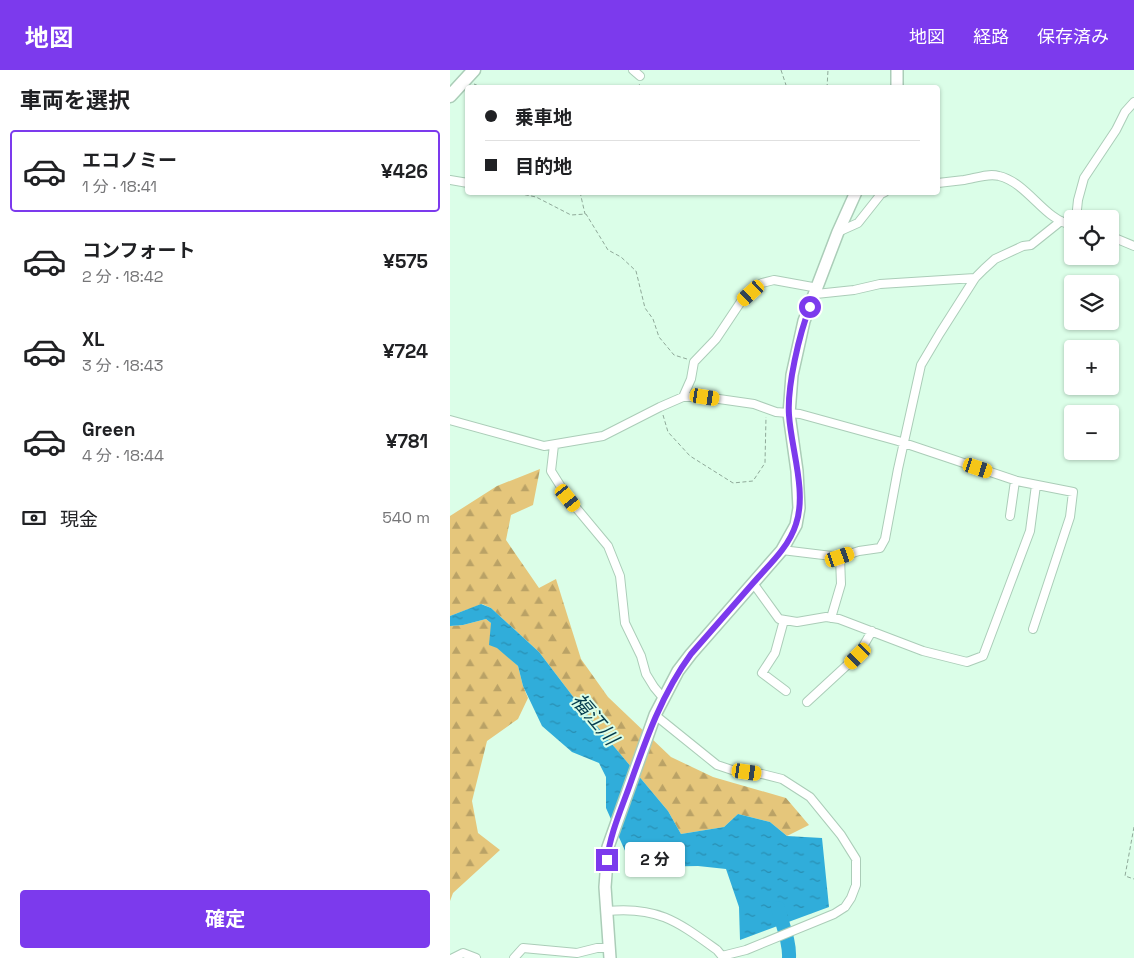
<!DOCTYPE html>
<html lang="ja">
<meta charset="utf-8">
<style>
:root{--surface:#fff;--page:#f2f2f2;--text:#202124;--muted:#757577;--line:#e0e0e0;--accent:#7c3aed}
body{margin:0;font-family:"Space Grotesk","Noto Sans JP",sans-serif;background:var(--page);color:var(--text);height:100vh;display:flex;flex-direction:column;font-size:19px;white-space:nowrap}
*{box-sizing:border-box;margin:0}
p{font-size:16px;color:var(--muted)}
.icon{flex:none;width:28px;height:28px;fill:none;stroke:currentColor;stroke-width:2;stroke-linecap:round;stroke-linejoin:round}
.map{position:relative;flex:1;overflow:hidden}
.panel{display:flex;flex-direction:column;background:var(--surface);width:450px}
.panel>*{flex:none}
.guide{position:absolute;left:15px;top:15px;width:475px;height:110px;border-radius:5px;box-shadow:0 1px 4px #0004;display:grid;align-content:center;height:110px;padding:0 20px;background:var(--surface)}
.fabs{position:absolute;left:614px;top:140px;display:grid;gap:10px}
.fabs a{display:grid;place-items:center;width:55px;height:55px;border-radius:5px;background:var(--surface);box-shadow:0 1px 4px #0004;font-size:25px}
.end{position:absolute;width:22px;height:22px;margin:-11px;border:6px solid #7c3aed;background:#fff;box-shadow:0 0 0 2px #fff}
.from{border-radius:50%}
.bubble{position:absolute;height:35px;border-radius:5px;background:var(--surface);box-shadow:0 1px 4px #0004;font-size:16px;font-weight:700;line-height:35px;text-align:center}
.car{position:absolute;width:15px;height:30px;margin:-15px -8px;border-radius:6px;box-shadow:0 0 4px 1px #0007;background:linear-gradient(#f5c518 24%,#345 0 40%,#f5c518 0 76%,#345 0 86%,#f5c518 0)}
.guide b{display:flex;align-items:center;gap:18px;height:48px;font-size:19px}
.guide b+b{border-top:1px solid var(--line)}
.guide i{width:12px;height:12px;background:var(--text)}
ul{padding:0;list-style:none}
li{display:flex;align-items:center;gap:15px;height:82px;margin:0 10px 8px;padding:0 10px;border:2px solid transparent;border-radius:5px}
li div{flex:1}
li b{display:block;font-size:19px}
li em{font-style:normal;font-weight:700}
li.on{border-color:var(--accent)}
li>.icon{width:45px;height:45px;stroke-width:1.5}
h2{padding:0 20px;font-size:22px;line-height:60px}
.pay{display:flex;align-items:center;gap:12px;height:55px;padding:0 20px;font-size:19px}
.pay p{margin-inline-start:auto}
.cta{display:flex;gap:10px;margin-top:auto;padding:10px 20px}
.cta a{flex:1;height:58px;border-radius:5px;background:var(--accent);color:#fff;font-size:20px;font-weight:700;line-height:58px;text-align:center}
header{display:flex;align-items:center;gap:30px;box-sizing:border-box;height:70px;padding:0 25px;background:var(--accent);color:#fff}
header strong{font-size:24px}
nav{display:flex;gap:28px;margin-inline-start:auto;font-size:18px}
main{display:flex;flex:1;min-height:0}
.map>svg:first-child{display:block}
</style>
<header>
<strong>地図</strong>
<nav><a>地図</a><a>経路</a><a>保存済み</a></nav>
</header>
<main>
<section class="panel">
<h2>車両を選択</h2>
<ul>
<li class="on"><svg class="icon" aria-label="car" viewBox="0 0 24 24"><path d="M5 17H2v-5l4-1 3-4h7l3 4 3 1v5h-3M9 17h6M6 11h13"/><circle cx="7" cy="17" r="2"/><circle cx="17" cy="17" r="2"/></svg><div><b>エコノミー</b><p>1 分 · 18:41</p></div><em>¥426</em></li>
<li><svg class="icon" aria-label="car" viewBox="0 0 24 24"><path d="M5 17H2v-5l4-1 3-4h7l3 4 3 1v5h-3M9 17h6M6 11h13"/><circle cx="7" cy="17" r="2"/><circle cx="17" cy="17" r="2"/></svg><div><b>コンフォート</b><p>2 分 · 18:42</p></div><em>¥575</em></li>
<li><svg class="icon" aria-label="car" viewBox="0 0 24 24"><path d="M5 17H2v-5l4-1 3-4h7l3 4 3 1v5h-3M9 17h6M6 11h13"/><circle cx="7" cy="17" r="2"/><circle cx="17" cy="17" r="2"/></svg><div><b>XL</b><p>3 分 · 18:43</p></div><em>¥724</em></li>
<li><svg class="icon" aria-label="car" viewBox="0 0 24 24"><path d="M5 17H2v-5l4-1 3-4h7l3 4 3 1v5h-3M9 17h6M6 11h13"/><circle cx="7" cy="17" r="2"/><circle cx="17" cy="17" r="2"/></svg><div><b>Green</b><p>4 分 · 18:44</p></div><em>¥781</em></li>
</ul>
<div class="pay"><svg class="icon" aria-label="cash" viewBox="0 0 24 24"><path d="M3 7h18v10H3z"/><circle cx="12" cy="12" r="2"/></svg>現金<p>540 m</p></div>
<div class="cta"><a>確定</a></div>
</section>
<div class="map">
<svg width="684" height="888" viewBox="0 0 684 888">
<defs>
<pattern id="forest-firs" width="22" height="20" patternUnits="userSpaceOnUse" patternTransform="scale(1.25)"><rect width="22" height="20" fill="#e5c67b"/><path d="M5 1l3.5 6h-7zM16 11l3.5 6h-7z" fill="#baa266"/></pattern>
<pattern id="water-ripples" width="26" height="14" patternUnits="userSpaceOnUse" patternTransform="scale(1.25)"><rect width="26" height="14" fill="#30adda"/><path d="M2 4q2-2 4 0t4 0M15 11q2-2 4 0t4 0" fill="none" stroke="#298eb2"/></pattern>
</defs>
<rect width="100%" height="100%" fill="#dbfee8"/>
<path fill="url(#forest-firs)" d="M90,399L83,435L61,445L56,470L89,518L106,509L131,589L158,627L221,687L263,707L336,728L359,755L337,766L320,752L288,744L274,757L231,764L218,741L131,637L89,582L41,538L32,534L0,546V446L47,416Z
M36,549L41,553L47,577L68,596L73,616L78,628L68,649L37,671L22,731L28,763L50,780L3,823L0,831V556L13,555Z"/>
<path fill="url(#water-ripples)" d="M31,534L41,538L89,582L131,637L218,741L231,764L274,757L288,744L320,752L337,766L372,768L379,837L290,870L289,837L276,799L248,796L195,797L176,783L156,738V707L149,693L122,682L92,656L73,616L68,596L47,578L39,575L41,553L36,549L13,555L0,556V546Z"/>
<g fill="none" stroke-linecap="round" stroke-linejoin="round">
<path stroke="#30adda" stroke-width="14" d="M328,838C332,854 340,871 339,888"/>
<defs>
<path id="street" d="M183,0L190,6
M0,110L18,113
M488,113C496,112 506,111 514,110C526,108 538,103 549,106C578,113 594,150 622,155
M626,149L628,130L634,108L666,60L675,42L684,32
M388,162L408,153L431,124L435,122
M660,166L684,176
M366,224L404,220L430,214L525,208
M233,327L241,309L244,292L266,269L290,233L312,213L324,210L368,218
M0,350L94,376L153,366L210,337L233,327H255L304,334L326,342L350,344L448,371L567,411L623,422L620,447L583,559
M104,375L101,401L118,428L158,476L170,506L175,553L191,586L196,604L204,617L214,629
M560,446L565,411
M332,480L390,487L409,481L430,478L435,469L448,399L471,295L490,263L525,208L534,199L545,189L573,176L581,175L611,151
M303,513L329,549L347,552L376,547L389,549L473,581L517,592L533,586L580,461L586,415
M381,548L391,514L390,487
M334,550L325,583L312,603L336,621
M357,632L408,585L422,561
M157,841C208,836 228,852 267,880L272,886L296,880L384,844L395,837L401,828L406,815V789L391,765L360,727L332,709L312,704L282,700L267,695L205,645
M3,888L13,883L26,888
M64,888L73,878L127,883L147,878H159"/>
<path id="secondary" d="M447,0V18
M160,888L155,817L158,777L205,645L228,601L241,584L332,480L346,455L349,438L347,401L339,344L342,305L354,251L388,162L406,122"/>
<path id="primary" d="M0,26L24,0"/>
</defs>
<use href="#street" stroke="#abcdb8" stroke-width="10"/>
<use href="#secondary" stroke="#abcdb8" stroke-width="14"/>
<use href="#primary" stroke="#abcdb8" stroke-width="15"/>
<path stroke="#8fa999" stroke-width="1" stroke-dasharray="4 2.5" stroke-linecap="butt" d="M331,0L337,18
M24,14L33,18
M337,16L361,18
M188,18L190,13
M377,18L378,0
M62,122L86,127L121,145L136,144L158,180L171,187L186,201L195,238L203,249L209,267L224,285L237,289
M130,122L135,144
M213,345L218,362L240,386L283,413L303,411L315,393L316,347
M684,757L675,806L684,809"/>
<use href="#street" stroke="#fff" stroke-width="8"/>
<use href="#secondary" stroke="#fff" stroke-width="11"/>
<use href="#primary" stroke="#fff" stroke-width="12"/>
</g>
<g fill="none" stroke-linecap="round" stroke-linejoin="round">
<path stroke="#7c3aed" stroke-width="6" d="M157,790C160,765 170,742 178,720C195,672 211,625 241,584C262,560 283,536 304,512C319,495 339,477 346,454C357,422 341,378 339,345C337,317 349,264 360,237"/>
</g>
<g text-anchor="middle" stroke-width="4" stroke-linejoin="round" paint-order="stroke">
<g font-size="20" font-style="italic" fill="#063c4e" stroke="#dbfee8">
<text transform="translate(145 649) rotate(50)" y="7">福江川</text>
</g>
</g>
</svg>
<div class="fabs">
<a><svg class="icon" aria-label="locate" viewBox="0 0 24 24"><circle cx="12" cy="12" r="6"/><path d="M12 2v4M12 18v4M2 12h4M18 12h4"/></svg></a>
<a><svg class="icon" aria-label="layers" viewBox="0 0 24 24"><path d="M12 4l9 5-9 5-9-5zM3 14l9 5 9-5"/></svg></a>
<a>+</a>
<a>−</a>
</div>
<i class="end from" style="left:360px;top:237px"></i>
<i class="end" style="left:157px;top:790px"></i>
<div class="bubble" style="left:175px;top:772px;width:60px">2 分</div>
<i class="car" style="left:301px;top:223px;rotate:228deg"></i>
<i class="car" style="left:255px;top:327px;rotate:99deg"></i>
<i class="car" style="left:528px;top:398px;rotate:108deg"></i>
<i class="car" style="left:118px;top:428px;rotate:141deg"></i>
<i class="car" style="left:390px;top:487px;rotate:71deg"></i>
<i class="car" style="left:408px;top:586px;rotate:225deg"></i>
<i class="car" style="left:297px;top:702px;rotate:98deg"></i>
<div class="guide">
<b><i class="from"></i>乗車地</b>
<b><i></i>目的地</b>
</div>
</div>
</main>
